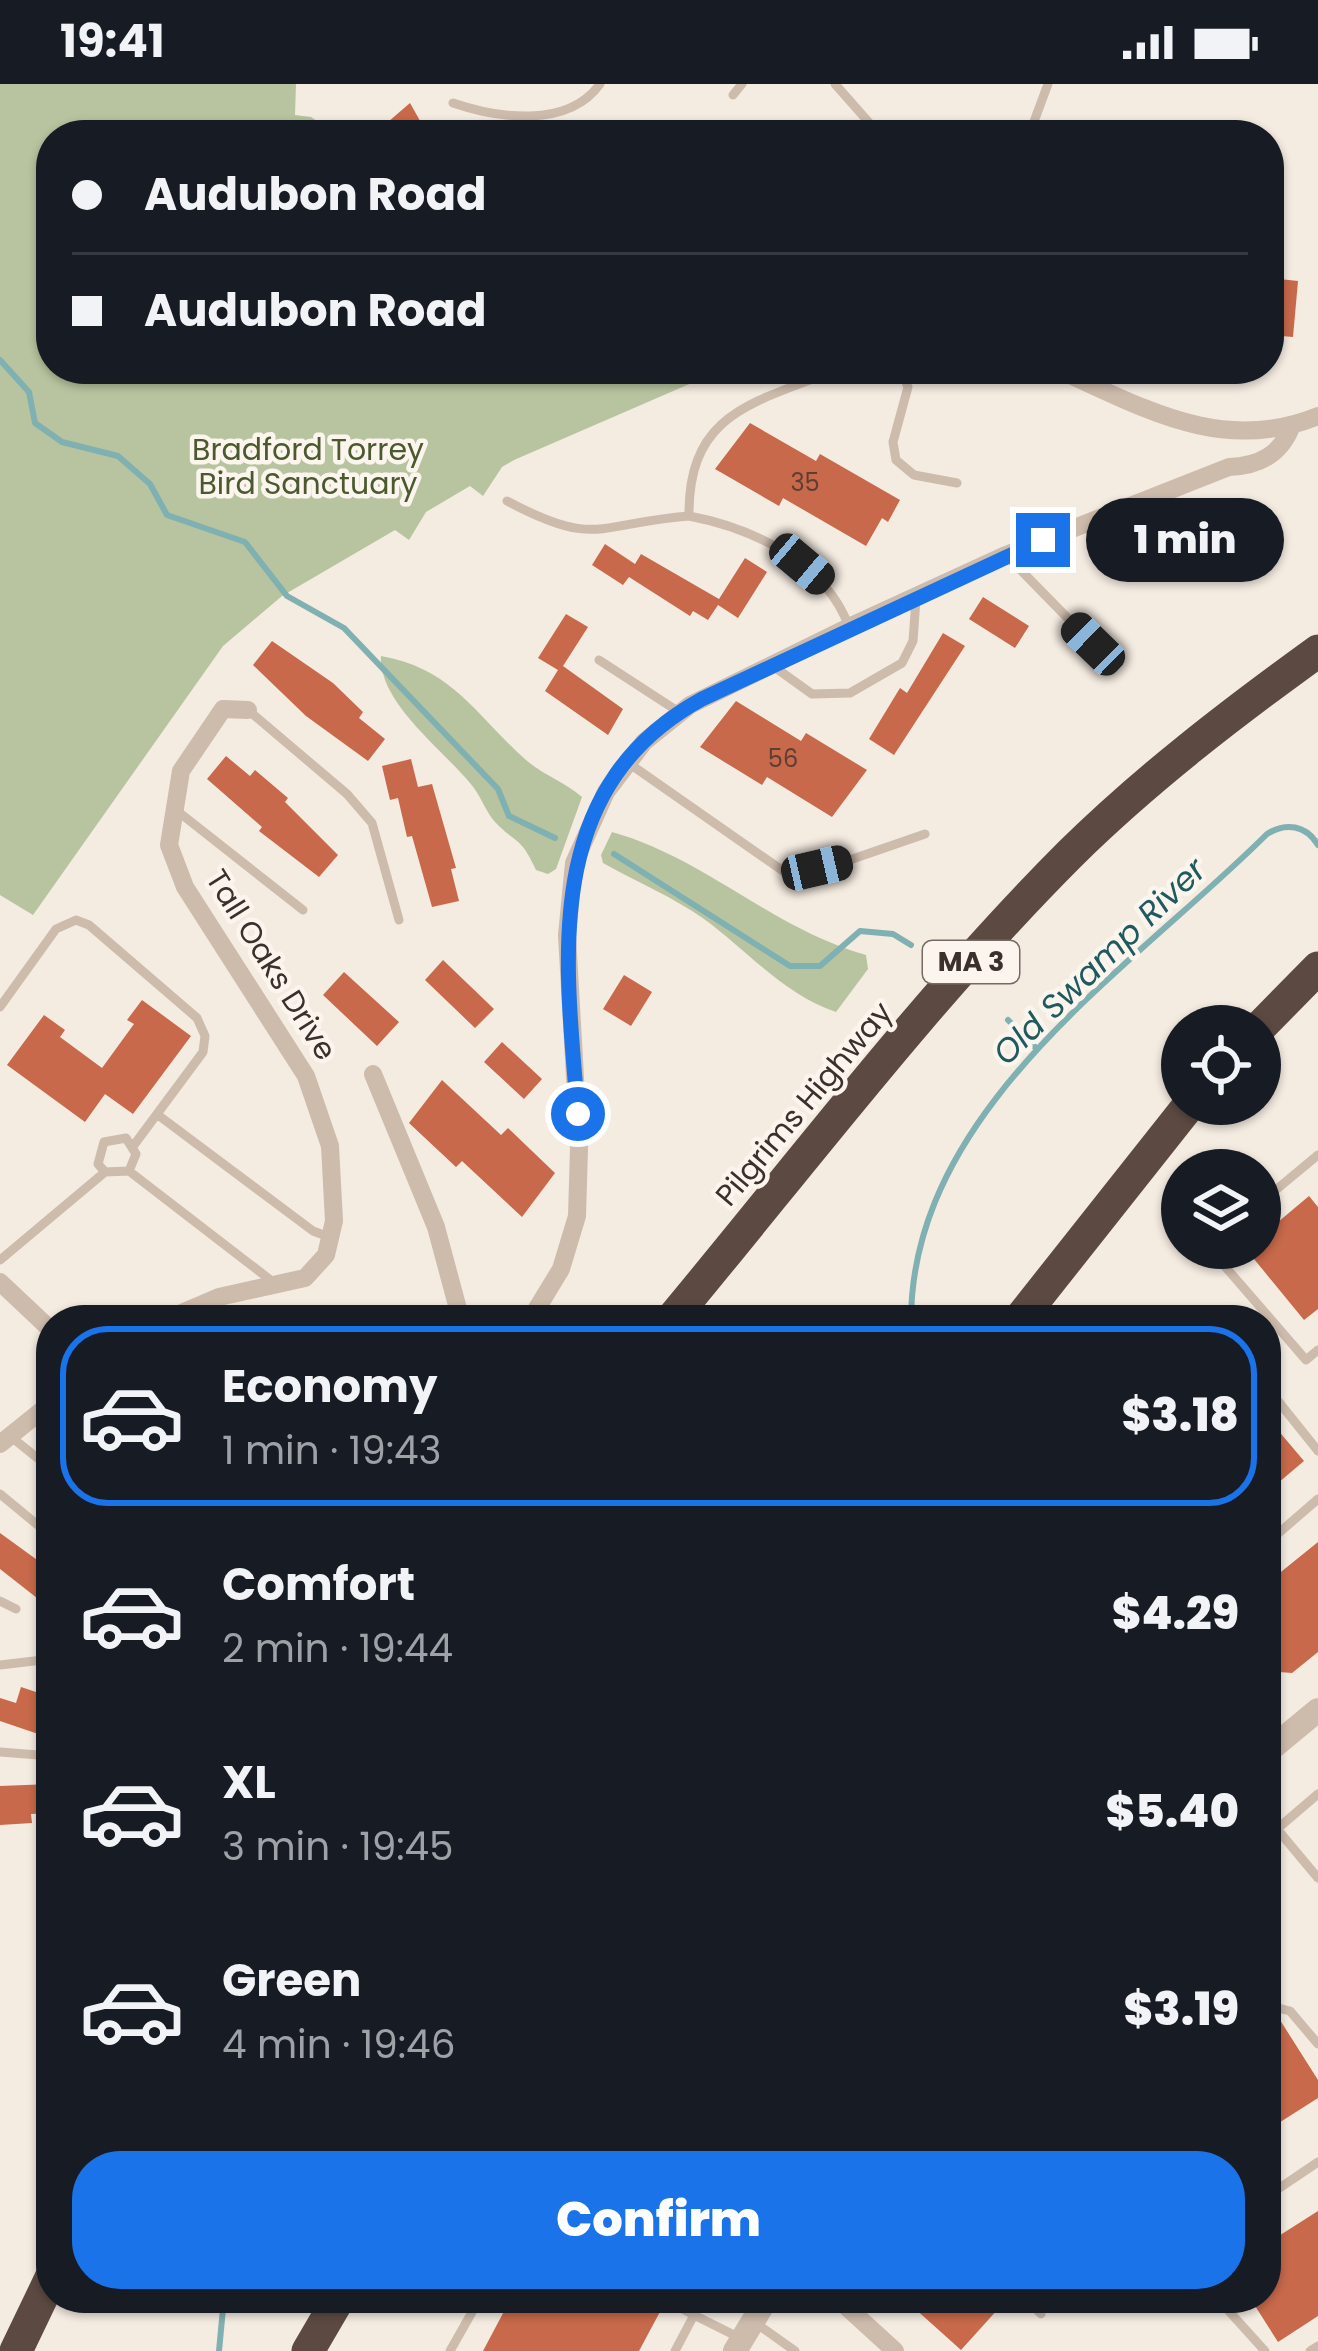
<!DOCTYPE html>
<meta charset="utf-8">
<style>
:root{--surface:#171b24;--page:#242831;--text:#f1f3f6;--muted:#9ea1a6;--line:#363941;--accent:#1a73e8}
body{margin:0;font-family:Poppins,sans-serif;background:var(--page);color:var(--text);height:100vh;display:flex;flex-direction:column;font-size:45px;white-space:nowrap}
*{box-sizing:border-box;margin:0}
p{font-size:39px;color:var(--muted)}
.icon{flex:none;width:66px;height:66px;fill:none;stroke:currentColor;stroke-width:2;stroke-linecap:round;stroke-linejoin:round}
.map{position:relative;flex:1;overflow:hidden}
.panel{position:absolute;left:36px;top:1221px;width:1245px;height:1008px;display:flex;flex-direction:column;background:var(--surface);border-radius:48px;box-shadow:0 3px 9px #0004}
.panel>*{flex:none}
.guide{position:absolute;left:36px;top:36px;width:1248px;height:264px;border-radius:48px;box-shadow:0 3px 9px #0004;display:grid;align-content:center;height:264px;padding:0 36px;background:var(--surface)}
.tools{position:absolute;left:1161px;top:921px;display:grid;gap:24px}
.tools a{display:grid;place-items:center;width:120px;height:120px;border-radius:50%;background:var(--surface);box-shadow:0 3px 9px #0004;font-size:60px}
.end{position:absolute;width:54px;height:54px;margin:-27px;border:15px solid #1a73e8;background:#fff;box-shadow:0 0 0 6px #fff}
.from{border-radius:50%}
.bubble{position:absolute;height:84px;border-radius:42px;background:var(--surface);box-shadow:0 3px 9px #0004;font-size:39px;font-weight:800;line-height:84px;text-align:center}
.car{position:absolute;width:36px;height:72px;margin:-36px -18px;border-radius:15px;box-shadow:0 0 9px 3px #0007;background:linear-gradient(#222 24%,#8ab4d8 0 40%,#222 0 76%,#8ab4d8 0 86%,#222 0)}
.guide b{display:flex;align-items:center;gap:42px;height:114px;font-size:45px}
.guide b+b{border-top:3px solid var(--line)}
.guide i{width:30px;height:30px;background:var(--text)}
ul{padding:21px 0 0;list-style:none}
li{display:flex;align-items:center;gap:36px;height:180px;margin:0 24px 18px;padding:0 12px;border:6px solid transparent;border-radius:48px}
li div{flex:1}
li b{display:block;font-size:45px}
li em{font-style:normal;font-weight:800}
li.selected{border-color:var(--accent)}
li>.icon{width:108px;height:108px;stroke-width:1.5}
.button{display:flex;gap:24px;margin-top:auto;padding:24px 36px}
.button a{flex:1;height:138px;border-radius:48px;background:var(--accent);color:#fff;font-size:48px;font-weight:800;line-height:138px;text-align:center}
.status{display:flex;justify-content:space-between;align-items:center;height:84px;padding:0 60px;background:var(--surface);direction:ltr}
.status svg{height:33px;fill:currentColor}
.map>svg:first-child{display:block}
</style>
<div class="status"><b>19:41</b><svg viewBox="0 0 49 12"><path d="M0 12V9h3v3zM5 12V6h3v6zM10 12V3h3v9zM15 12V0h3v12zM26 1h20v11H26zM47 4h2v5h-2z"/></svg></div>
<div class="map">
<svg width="1318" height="2267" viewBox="0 0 1318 2267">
<rect width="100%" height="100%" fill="#f4ebe1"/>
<path fill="#b8c4a0" d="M0,0H296L295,31L311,33L337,51H51V285H724L514,376L502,383L483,412L470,402L426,428L409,456L395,446L282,512L223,562L33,831L0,811Z
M381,572C454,585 475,631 526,676C543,691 565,698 582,713L556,785L548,790L536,786C520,751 517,761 495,738C486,728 480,710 470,699C443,666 378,618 381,572Z
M612,748C705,774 773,845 866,871L868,885L836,928C783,910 748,867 704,835C673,813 637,798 603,779L601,771Z"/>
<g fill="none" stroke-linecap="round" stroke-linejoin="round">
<path stroke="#7fb0b2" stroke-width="6" d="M0,276L29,308L35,339L62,358L118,372L150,400L167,431L245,458L287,512L344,544L498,705L509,732L555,754
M614,770L790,882H820L860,847L893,850L911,861
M1008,936L1035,963
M911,1236C912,1023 1133,884 1267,750C1286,738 1306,741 1318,761
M219,2267L224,2214"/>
</g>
<path fill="#c8694b" d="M410,19L428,51H388L381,44Z
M1269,194L1298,197L1293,253L1269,251Z
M750,339L816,377L820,370L900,416L888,438L882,434L866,462L783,414L779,422L715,385Z
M605,460L635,480L641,470L719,515L745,474L767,488L738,534L718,521L708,536L693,527L690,532L629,493L623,501L592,481Z
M983,513L1029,542L1015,564L969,535Z
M566,530L588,543L563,582L623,625L608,651L545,607L558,586L538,574Z
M943,549L965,562L894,671L869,655L900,604L907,609Z
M272,557L333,599L363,628L359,634L385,655L368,677L306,632L253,581Z
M736,617L801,657L806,649L867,686L832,733L767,693L762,701L700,663Z
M226,672L250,692L255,686L288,714L285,718L338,771L319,793L259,747L262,743L207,695Z
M411,675L418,703L432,700L456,784L451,785L459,817L432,823L412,752L407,753L398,714L390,716L382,682Z
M443,876L494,925L475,944L425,896Z
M344,888L399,938L377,962L323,911Z
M624,891L652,908L631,942L603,925Z
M142,916L191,952L133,1030L105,1010L85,1038L7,981L44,931L65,946L60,953L102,984L134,940L127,936Z
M502,958L542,995L524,1015L484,978Z
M442,996L501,1051L508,1044L555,1089L522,1133L462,1077L456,1083L409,1039Z
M1309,1112L1318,1123V1225L1304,1236L1245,1164H1260V1153Z
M1266,1332L1304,1377L1266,1409Z
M0,1449L51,1486V1508L44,1504L37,1514L0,1485Z
M1318,1458V1568L1292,1589L1266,1587V1500Z
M21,1603L51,1613L47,1653L0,1637V1614L16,1619Z
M51,1700V1729L31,1730L32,1739L0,1741V1702Z
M1280,1936L1318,1996V2014L1266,2047V1945Z
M1318,2127V2232L1278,2258L1250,2214H1266V2160Z
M511,2214H646L662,2224L639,2267H483Z
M903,2214H1008L961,2266Z"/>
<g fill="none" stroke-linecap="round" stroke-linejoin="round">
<path stroke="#cdbbac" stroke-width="9" d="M835,0L880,51
M733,11L742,0
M453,19C497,34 568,45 600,0
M1029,51L1048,0
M838,285C755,319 688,327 689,432C753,444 826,479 849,543
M900,285L908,303L893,358L896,376L914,391L957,399
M507,417C597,465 598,439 689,432
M1006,471L1093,560
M599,576L679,628
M773,582L812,610L850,609L902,579L913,557L916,515
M248,626L347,710L372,739L399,836
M627,678L786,789L841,779L925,750
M176,726L303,826
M0,923L56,845L76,836L89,841L197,934L205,952L203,968L134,1061
M158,1031L313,1147L329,1153
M129,1087L277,1201
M1260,1119L1318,1071
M1209,1164L1306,1276L1318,1266
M0,1176L105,1088L129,1087L136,1070L126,1054L104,1058L98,1080L105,1088
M1266,1302L1318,1367
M10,1352L51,1385
M0,1410L51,1452
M1266,1460L1318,1415
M0,1517L16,1525
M0,1581L51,1575
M0,1668L51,1672
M1266,1727L1277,1745L1318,1710
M1277,1745L1318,1794
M1266,1859V1877
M1266,1921L1290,1927L1318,1960
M1266,2113L1318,2078
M662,2214L694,2231
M1024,2214L1041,2230
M1217,2214L1265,2267
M757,2240L795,2267
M450,2267L480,2214
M675,2267L694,2231L742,2255
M1310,2267L1318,2262"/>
<path stroke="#cdbbac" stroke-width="18" d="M1057,285C1144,324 1222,371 1318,332
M373,990L436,1143L461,1236
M0,1198L51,1246
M165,1236L219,1213L305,1194L326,1171L334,1137L330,1062L306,992L185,803L169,761L181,687L223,625L248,626
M530,1236L561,1185L577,1132L579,1065L567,851L574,779L606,708L644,658L690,621L849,543L1006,471L1229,383C1259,382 1281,371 1292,341
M0,1360L51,1319
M837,2214L895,2267"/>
<path stroke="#cdbbac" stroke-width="24" d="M1266,1669L1318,1626
M735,2267L767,2214"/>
<path stroke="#5c4a42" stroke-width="33" d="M1260,943L1318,884
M671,1236C801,1080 926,914 1070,770C1146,695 1231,630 1318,567
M1019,1236L1190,1020
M16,2267L51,2194
M308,2267L339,2214"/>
</g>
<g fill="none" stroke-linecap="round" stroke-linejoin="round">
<path stroke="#1a73e8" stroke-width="15" d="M578,1030C565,875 540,704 702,615L1043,456"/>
</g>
<g text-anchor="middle" stroke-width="9" stroke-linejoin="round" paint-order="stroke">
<g font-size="24" fill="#5e3e33">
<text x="805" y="407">35</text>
<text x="783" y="683">56</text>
</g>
<rect fill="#fbf5ee" stroke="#756b66" stroke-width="3" x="923" y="857" width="96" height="42" rx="9"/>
<g font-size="27" font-weight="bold" fill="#3b302b">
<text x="971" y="887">MA 3</text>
</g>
<g font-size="30" fill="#4a5a2e" stroke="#fbf5ee">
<text x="308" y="376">Bradford Torrey<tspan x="308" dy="34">Bird Sanctuary</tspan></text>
</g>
<g font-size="30" fill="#3b302b" stroke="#fbf5ee">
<text transform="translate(271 881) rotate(58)" y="10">Tall Oaks Drive</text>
<text transform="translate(804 1020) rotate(-50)" y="10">Pilgrims Highway</text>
</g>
<g font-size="33" font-style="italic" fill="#1f5a5e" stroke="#fbf5ee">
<text transform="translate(1099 877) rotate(-44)" y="12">Old Swamp River</text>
</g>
</g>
</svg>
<div class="tools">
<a><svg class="icon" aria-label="locate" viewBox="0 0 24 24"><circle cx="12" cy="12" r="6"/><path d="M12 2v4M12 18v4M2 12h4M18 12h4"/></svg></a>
<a><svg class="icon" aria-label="layers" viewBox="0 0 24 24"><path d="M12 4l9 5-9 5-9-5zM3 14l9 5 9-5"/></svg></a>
</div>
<i class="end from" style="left:578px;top:1030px"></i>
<i class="end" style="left:1043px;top:456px"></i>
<div class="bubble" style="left:1086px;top:414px;width:198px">1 min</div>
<i class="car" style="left:802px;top:480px;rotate:130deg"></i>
<i class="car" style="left:1093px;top:560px;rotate:314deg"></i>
<i class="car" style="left:817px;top:784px;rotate:77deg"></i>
<div class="guide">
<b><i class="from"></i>Audubon Road</b>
<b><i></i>Audubon Road</b>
</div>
<section class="panel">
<ul>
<li class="selected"><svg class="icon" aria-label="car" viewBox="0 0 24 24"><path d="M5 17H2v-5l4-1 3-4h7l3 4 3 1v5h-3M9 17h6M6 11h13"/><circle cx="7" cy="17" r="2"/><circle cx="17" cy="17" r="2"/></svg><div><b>Economy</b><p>1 min · 19:43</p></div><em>$3.18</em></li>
<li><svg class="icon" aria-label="car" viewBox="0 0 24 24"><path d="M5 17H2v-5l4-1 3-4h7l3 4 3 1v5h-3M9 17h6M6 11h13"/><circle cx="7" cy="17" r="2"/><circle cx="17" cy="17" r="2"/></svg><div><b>Comfort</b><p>2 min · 19:44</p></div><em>$4.29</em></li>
<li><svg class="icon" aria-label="car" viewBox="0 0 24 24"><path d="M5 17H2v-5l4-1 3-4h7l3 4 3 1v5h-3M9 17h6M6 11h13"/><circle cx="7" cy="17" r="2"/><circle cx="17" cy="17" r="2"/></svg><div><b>XL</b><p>3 min · 19:45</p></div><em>$5.40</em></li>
<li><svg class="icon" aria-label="car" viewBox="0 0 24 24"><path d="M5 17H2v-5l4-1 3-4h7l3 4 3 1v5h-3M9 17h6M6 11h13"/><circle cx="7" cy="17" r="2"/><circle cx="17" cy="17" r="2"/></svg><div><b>Green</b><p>4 min · 19:46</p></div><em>$3.19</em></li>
</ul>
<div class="button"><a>Confirm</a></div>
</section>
</div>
